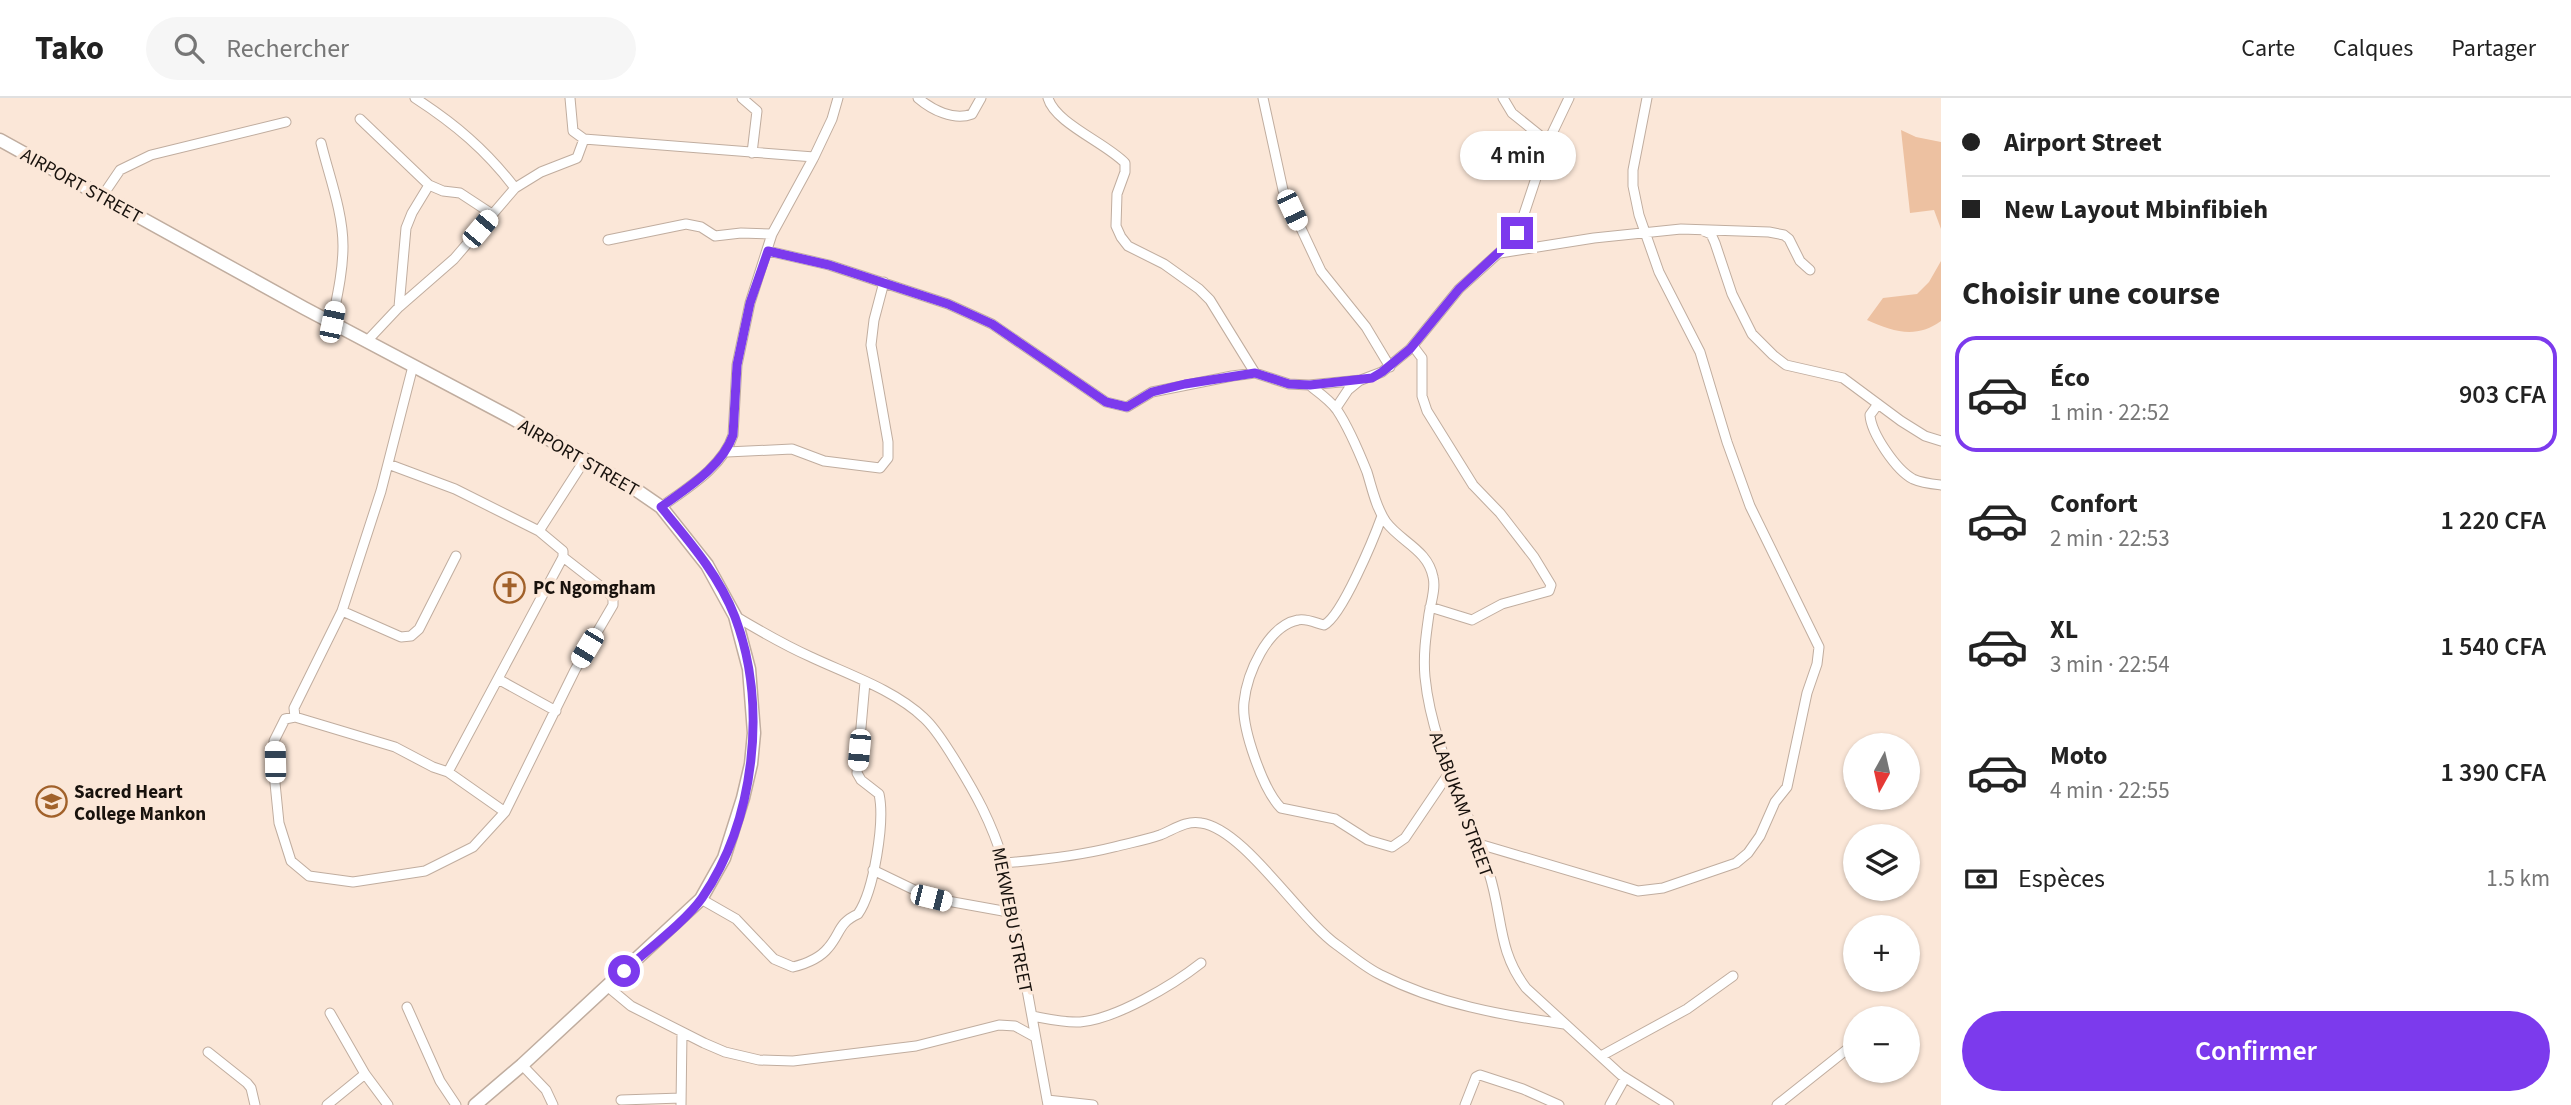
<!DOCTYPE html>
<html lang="fr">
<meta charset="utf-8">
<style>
:root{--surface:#fff;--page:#f6f6f6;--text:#222;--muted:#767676;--line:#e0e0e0;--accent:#7c3aed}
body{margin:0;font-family:"Source Sans 3",sans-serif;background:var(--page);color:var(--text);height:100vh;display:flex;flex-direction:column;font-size:26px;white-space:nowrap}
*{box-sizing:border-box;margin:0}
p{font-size:23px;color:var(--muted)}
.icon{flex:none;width:38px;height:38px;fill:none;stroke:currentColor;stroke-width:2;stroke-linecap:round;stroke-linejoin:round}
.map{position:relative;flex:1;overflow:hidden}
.details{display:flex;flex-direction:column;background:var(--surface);width:630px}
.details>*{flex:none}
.guide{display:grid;align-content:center;height:154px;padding:0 21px;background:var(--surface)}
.needle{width:46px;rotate:188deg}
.buttons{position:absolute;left:1843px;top:635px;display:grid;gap:14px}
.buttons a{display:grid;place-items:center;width:77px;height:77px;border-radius:50%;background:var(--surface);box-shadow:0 2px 5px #0004;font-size:35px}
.end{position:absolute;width:32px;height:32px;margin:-16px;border:9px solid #7c3aed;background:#fff;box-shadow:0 0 0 4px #fff}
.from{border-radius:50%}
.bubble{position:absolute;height:49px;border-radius:24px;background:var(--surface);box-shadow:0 2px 5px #0004;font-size:23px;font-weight:600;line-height:49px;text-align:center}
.car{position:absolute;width:21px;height:42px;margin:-21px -10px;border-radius:9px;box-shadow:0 0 5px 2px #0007;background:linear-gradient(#fff 24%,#345 0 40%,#fff 0 76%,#345 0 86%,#fff 0)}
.guide b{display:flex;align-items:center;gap:24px;height:66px;font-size:26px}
.guide b+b{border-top:2px solid var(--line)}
.guide i{width:18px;height:18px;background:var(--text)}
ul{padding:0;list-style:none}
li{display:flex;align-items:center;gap:21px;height:116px;margin:0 14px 10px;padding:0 7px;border:4px solid transparent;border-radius:21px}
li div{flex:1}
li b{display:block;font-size:26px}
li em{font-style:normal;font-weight:600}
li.on{border-color:var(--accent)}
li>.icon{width:63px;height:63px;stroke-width:1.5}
h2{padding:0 21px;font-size:32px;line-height:84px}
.pay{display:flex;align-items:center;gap:18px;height:77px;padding:0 21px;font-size:26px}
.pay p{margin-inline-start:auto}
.button{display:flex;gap:14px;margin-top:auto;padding:14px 21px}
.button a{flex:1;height:80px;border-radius:42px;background:var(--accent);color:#fff;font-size:28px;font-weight:600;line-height:80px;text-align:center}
header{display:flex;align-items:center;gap:42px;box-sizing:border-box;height:98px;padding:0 35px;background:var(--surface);border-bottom:2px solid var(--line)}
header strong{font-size:33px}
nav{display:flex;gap:38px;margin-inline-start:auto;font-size:24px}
.search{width:490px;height:63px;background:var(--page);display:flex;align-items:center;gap:18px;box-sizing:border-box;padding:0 24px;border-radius:38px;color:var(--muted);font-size:26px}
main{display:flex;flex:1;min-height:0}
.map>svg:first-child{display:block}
</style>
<header>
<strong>Tako</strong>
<div class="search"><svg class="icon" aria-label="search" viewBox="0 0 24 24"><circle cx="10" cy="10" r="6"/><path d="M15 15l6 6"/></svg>Rechercher</div>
<nav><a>Carte</a><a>Calques</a><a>Partager</a></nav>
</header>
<main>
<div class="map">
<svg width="1941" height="1007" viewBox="0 0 1941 1007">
<rect width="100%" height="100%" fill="#fbe7d8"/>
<path fill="#edc1a1" d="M1901,32L1916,39L1941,44V131L1934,112L1910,115Z
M1941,163V223C1916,241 1894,234 1867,222L1883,200L1917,196L1929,184Z"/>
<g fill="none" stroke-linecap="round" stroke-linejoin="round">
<defs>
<path id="minor" d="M415,0C455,26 486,52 515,90
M570,0L573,33L584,41L814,59
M742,0L757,13L752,55
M918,0C932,12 954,23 972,16L981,0
M1048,0C1055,25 1106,45 1125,65V74L1117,96L1116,128L1121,139L1128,148L1164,166L1199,191L1210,202L1255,275
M1263,0L1283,92L1321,173L1366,229L1390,269
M1503,0L1512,15L1548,44
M360,21L429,87L443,93L460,95L492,116
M321,45C329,78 343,114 343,148C343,173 337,199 332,224
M103,97L120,72L151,57L286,24
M1704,133L1711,136L1715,145L1732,196L1752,236L1773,257L1786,267L1843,280L1901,323L1925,338L1941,343
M608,142L686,126L701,129L715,138L741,135L772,136
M768,153L829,167L948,206L992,226L1106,304L1127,309L1152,294L1232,278L1255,275L1289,286L1309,287C1318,294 1330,302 1337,312C1349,330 1359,354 1367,374C1372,390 1376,410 1386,424C1401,444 1428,452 1433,479C1436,490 1431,504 1429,516C1426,537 1423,557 1425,579C1432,650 1468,709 1489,775C1503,818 1497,852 1526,890L1621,977L1669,1007
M1500,155L1594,140L1681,131L1769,134L1784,137L1789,141L1800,163L1810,172
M399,209L406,130L412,115L429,87
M367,243L399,209L454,161L515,90L541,74L577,60L584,41
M1413,248L1422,260V298L1427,313L1473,387L1500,415L1534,459L1551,487L1549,493L1502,506L1472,522L1430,509
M1309,287L1361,282L1382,274L1410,251L1459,191L1512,143L1520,128L1548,44L1569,0
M1878,306L1870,317C1871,335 1896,372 1913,381C1922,385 1932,386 1941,387
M1336,310L1348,292L1359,283
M727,354L792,351L824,363L880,370L888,360V344L871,247L874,222L884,184
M388,366L455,391L539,433
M661,409C687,390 723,369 733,337L737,267L750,205L772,136L814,59L832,21L838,0
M1382,418C1374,440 1342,518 1324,527C1316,525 1306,520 1298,522C1267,528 1247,576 1244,604C1241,629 1263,692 1281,710L1335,721L1368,742L1392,749L1405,740L1449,675
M342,513L401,539L411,538L419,531L456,458
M735,518C760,533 784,547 811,559C847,576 895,592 924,620C936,631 944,645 953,659C976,696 991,723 1004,765L1048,1007
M498,581L556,613
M295,619L294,610L342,513L381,393L413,268
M448,674L563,459V453L539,433L586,360
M505,714L448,674L433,669L395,649L295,619L285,621L274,643L275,685L279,725L291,763L309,778L353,784L425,773L473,749L505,714L575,572L613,507V500L608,494L563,459
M1479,746L1638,793L1663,790L1736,765L1748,755L1760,738L1775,704L1787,689L1807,595L1817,566L1819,549L1750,408L1727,344L1700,254L1659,174L1639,117L1633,88V72L1647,0
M1004,765C1041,762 1078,758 1114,749C1129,745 1146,742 1160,737C1173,732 1186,722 1201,725C1244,731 1299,820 1337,847C1351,857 1366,870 1381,877C1438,906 1501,917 1564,926
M873,772L931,800L1014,815
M701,801L736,821L774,861L793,869C805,866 820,860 828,850C841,835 838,825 858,816C874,793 885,723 879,696L861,682L857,675L865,584
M607,888L631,908L704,945L725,954L759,962L793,963L916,948L999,927L1015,928L1035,939
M407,909L440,983L456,1007
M330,915L365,976L388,1007
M1032,918C1048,921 1065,925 1080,924C1116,921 1173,887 1201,865
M208,954L247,985L251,990L255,1007
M1601,958L1687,911L1733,878
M522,967L546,992L553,1007
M621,1002L681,1000
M1047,1002L1093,1007
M327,1007L365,976
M681,1007L682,935
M1465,1007L1476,979L1480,977L1523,991L1559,1007
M1610,1007L1625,980
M1777,1007L1855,945"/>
<path id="highway" d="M0,42L304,210L510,319L629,387L661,409L707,467L735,518L749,571L754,635L751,666L743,700L724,760L701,801L522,967L475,1007"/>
</defs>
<use href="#minor" stroke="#c0ad9f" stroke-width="11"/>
<use href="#highway" stroke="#c0ad9f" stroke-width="15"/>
<use href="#minor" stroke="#fff" stroke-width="9"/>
<use href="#highway" stroke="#fff" stroke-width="12"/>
</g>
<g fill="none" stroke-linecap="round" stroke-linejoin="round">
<path stroke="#7c3aed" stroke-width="9" d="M624,873C646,853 686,823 702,800C755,723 768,606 735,519C719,477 689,443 661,409C687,390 722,369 733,337L737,267L750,205L768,153L829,167L948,206L992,226L1106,304L1127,309L1152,294L1185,286L1255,275L1289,286L1310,287L1372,280L1382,274L1410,251L1459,191L1512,142L1517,135"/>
</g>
<defs>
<symbol id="church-ring" viewBox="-11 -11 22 22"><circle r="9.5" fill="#fbe7d8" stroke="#a1612a" stroke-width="1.5"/><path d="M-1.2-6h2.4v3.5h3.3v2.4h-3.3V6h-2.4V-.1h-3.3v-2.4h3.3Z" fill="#a1612a"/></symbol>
<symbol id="school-ring" viewBox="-11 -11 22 22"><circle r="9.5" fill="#fbe7d8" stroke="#a1612a" stroke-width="1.5"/><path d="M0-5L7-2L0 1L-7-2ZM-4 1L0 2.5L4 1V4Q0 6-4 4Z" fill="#a1612a"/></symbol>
</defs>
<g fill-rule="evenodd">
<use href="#church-ring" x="492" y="472" width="35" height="35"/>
<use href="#school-ring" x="34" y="686" width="35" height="35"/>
</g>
<g text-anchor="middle" stroke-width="7" stroke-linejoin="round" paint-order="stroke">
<g font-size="19" fill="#18120d" stroke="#fbe7d8">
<text transform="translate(82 87) rotate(29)" y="7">AIRPORT STREET</text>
<text transform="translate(579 359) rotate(30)" y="7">AIRPORT STREET</text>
<text transform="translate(1462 706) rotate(70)" y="7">ALABUKAM STREET</text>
<text transform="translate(1013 822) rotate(79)" y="7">MEKWEBU STREET</text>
</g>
<g font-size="19" font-weight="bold" fill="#18120d" stroke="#fbe7d8" text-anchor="start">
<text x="533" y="496">PC Ngomgham</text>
<text x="74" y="700">Sacred Heart<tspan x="74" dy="22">College Mankon</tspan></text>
</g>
</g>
</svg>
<div class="buttons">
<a><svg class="needle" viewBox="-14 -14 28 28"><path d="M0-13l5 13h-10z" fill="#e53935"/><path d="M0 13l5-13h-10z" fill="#767676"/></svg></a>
<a><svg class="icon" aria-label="layers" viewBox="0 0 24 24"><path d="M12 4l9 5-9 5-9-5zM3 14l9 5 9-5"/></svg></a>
<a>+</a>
<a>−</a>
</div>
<i class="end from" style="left:624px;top:873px"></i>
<i class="end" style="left:1517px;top:135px"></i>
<div class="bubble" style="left:1460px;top:33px;width:116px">4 min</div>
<i class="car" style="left:1292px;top:112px;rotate:155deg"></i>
<i class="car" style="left:480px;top:131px;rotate:40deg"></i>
<i class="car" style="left:332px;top:224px;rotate:12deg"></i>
<i class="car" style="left:587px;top:550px;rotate:211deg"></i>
<i class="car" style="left:859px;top:652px;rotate:185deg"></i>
<i class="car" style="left:275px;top:664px;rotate:359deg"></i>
<i class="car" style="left:931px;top:800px;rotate:104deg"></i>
</div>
<section class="details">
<div class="guide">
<b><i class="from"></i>Airport Street</b>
<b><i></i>New Layout Mbinfibieh</b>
</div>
<h2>Choisir une course</h2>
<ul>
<li class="on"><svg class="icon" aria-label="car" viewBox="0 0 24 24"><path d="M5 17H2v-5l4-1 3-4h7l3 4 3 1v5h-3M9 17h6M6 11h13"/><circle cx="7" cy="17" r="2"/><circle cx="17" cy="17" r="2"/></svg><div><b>Éco</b><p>1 min · 22:52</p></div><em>903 CFA</em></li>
<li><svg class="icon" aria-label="car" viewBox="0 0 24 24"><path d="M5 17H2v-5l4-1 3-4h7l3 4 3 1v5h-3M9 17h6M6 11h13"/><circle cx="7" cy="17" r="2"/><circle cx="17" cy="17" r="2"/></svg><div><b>Confort</b><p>2 min · 22:53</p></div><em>1 220 CFA</em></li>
<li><svg class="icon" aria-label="car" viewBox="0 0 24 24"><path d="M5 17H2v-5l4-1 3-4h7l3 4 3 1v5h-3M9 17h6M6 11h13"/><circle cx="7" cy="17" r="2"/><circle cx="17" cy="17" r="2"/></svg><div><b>XL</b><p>3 min · 22:54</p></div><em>1 540 CFA</em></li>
<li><svg class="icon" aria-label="car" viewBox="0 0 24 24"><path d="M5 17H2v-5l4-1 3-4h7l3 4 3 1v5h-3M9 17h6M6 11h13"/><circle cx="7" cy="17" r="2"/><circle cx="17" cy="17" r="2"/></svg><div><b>Moto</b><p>4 min · 22:55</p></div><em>1 390 CFA</em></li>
</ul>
<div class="pay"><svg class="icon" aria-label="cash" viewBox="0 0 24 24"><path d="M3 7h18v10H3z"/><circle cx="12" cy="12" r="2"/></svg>Espèces<p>1.5 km</p></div>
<div class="button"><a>Confirmer</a></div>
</section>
</main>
